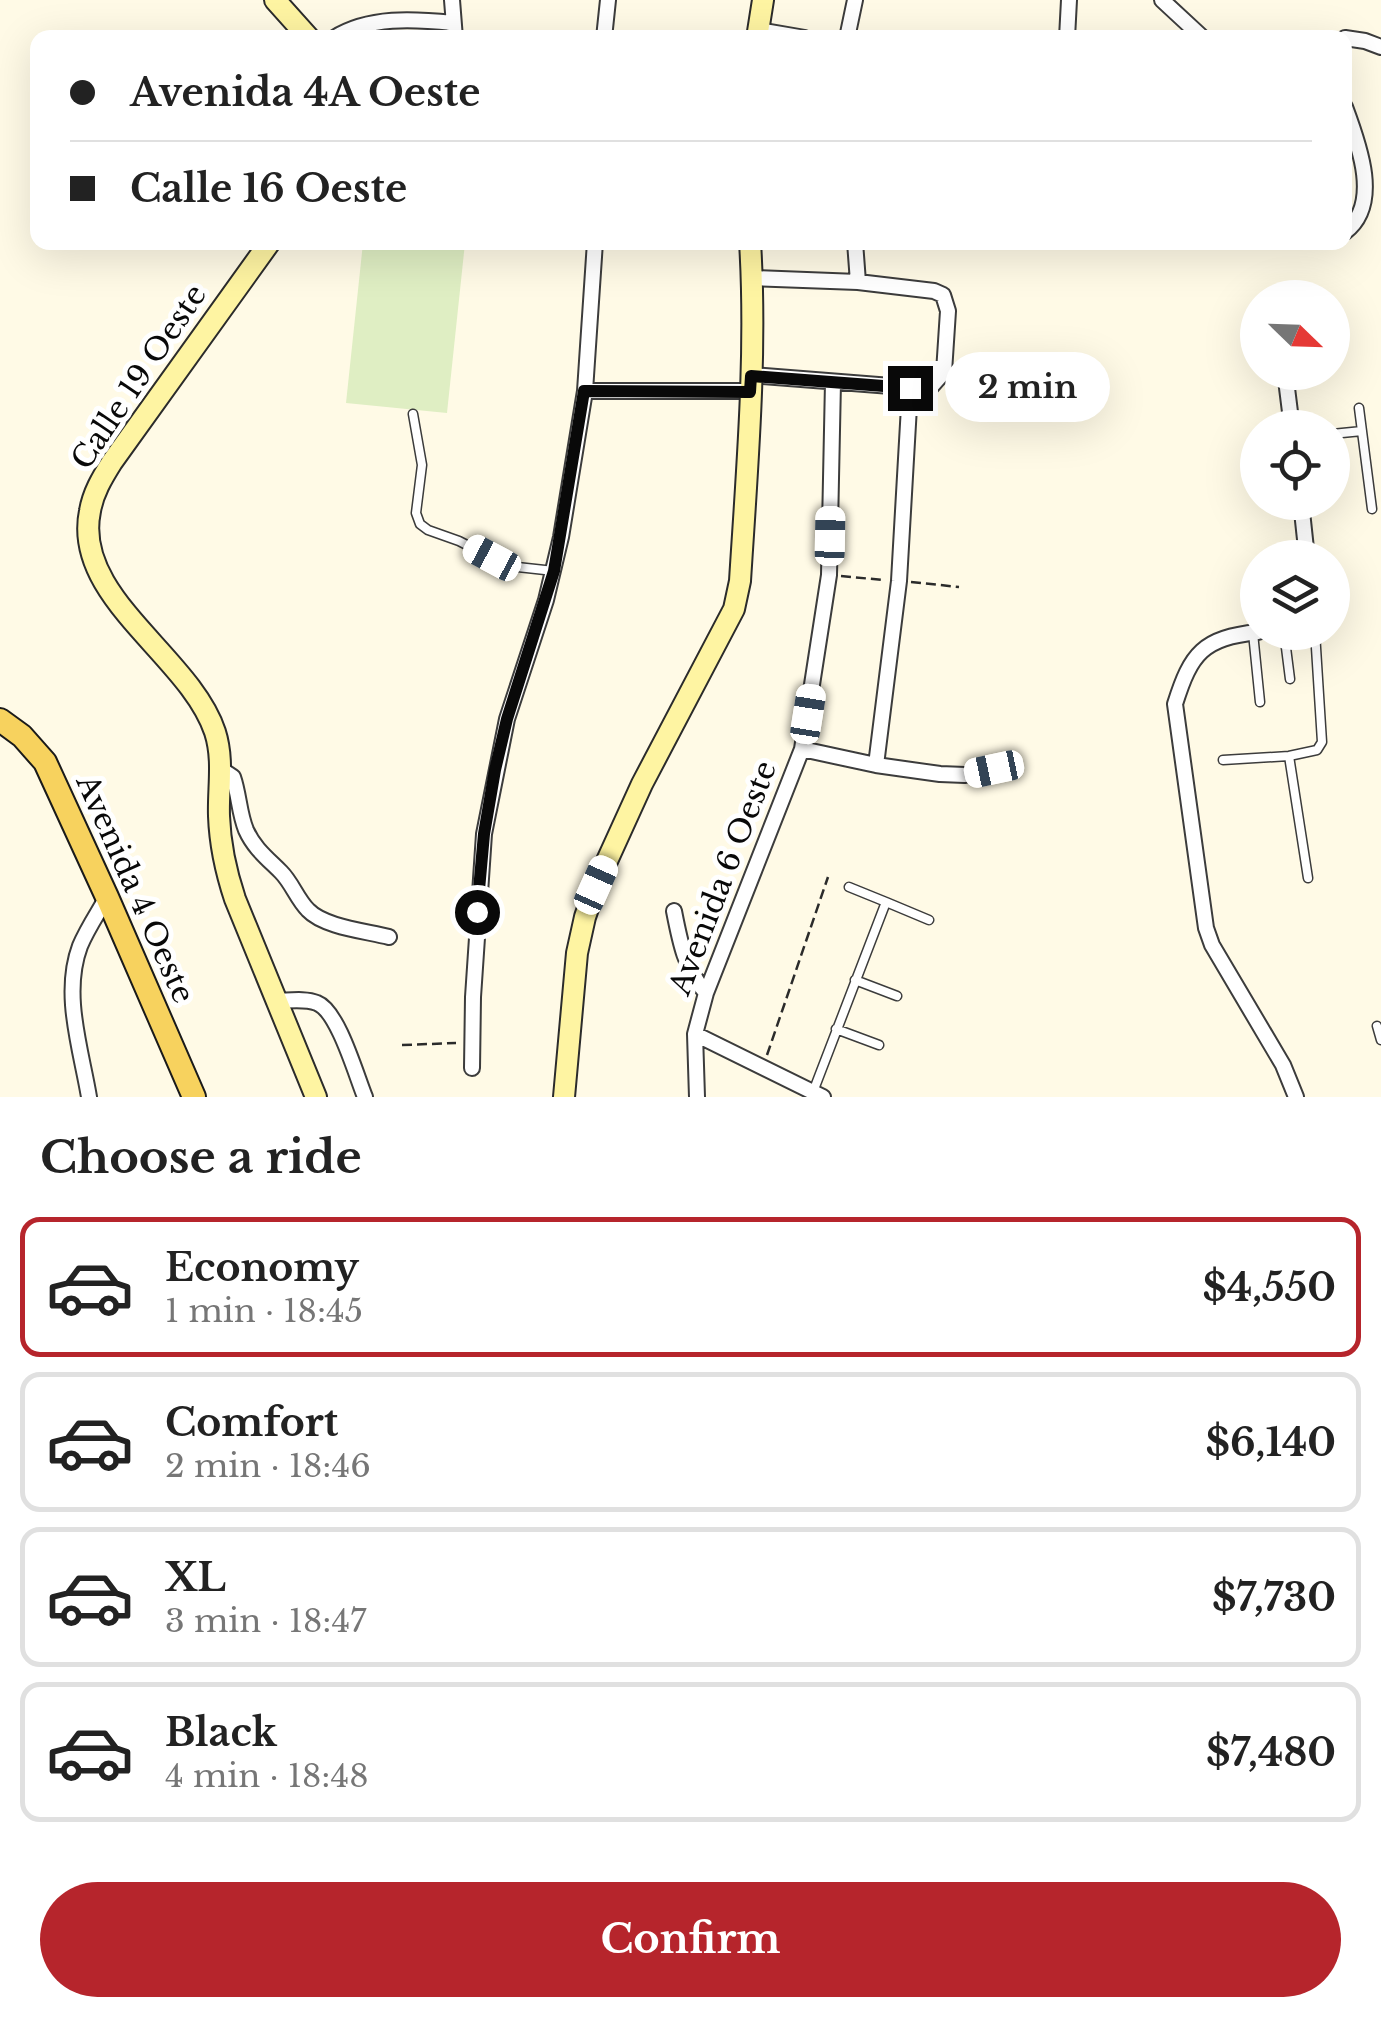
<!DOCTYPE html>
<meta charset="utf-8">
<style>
:root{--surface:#fff;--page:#f6f6f6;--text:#222;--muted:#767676;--line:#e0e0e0;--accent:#b6252c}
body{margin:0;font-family:"Libre Baskerville",serif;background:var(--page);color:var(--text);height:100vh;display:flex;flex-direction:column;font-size:38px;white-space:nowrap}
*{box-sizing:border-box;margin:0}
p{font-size:32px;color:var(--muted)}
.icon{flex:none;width:55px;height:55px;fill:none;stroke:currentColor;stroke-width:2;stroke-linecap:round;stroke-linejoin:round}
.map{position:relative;height:1097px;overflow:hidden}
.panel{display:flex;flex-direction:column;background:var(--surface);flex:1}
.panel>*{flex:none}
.hud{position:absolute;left:30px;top:30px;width:1322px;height:220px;border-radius:20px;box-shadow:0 10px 40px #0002;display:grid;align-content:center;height:220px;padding:0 40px;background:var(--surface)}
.needle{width:65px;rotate:113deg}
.tools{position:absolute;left:1240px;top:280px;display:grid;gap:20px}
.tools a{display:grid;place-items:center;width:110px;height:110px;border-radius:50%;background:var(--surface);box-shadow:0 10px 40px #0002;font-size:50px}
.end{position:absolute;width:45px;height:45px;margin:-22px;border:12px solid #090909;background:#fff;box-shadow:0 0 0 5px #fff}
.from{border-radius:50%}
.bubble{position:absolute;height:70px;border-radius:35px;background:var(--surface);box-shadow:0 10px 40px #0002;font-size:32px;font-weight:700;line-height:70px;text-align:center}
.car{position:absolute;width:30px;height:60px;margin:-30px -15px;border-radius:12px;box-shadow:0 0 8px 2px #0007;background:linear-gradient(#fff 24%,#345 0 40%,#fff 0 76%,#345 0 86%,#fff 0)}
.hud b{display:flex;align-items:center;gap:35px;height:95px;font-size:38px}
.hud b+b{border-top:2px solid var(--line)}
.hud i{width:25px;height:25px;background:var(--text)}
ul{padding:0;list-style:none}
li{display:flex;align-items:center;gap:30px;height:140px;margin:0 20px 15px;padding:0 20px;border:5px solid var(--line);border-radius:20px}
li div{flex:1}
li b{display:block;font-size:38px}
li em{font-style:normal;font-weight:700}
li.current{border-color:var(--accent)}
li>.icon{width:90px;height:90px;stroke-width:1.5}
h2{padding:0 40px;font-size:45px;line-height:120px}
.primary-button{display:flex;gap:20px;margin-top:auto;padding:20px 40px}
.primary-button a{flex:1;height:115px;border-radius:60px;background:var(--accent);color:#fff;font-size:40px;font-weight:700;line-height:115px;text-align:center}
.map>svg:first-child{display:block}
</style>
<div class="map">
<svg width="1381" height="1097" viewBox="0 0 1381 1097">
<rect width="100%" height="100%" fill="#fffae6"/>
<path fill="#dfeec3" d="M363,243H465L447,413L346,403Z"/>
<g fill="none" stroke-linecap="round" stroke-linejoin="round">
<defs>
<path id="lane" d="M1359,408L1372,509
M413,414L422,465L416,513L420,524L428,530L459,541L508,566L554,571
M1332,434L1362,431
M1284,632L1290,679
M1253,633L1260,702
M1289,756L1308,878
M1223,760L1289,756L1317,750L1322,742L1315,632
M886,902L929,920
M855,980L897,996
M1377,1026L1381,1040
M836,1029L879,1045
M813,1092L886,902L849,887"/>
<path id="street" d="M452,0L455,38
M1162,0L1203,38
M758,30L805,38
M334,38C369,16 414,19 453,23
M604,38L608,0
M847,38L855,0
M1067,38L1069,0
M1345,38L1365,41L1381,47
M1345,107C1360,147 1381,205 1345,232
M855,242L858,282
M751,375L929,389L944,372L948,311L943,295L934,291L858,282L752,278
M1286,380L1292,428
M585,391H749
M1301,502L1307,558
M1258,632C1203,638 1191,653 1175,704L1206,928L1212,945L1283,1065L1296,1097
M802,749L876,765L940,774L965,775L995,769
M876,765L899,581L910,389
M221,769L233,777C239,794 239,813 246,830C254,848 267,858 281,872C292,883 297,899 308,910C324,927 366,931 389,937
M674,911C680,942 685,969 706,993
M275,1001C288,1001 305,998 317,1003C338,1011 356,1075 365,1097
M695,1034L823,1097
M472,1068L473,997L484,834L507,719L546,600L561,537L585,391L595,242
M89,1097C81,1049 62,994 80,946C87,929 98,913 107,897
M697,1097L695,1034L706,993L802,749L829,575L833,382"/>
<path id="secondary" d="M275,0L309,38
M757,38L763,0
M270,242L112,462C102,478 93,493 90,511C72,597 190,656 215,732C224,760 218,788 219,816C220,845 226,872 235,899L316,1097
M564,1097L577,953L585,917L596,885L642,784L734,609L740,581C747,469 757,354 750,242"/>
<path id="primary" d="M0,720L22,736L45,762L107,897L194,1097"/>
</defs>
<use href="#lane" stroke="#3c3c3c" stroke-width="11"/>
<use href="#street" stroke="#3c3c3c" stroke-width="18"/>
<use href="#secondary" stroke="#2b2b2b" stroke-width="24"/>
<use href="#primary" stroke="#1a1a1a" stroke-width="26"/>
<path stroke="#2b2b2b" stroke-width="2.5" stroke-dasharray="10 5" stroke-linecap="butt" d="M841,576L883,580
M911,582L959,587
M402,1045L456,1043
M767,1055L828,877"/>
<use href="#lane" stroke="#fff" stroke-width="8"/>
<use href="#street" stroke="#fff" stroke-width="14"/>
<use href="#secondary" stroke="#fef4a2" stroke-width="20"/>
<use href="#primary" stroke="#f7d25e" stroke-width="22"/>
</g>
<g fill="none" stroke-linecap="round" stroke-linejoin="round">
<path stroke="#090909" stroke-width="12" d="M477,912L484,834L495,770L507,719L554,571L584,391L750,392L751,376L910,388"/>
</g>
<g text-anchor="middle" stroke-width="10" stroke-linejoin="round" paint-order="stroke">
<g font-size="30" fill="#090909" stroke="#fff">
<text transform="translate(139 377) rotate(-56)" y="10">Calle 19 Oeste</text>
<text transform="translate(723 878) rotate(-69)" y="10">Avenida 6 Oeste</text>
<text transform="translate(135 889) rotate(66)" y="10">Avenida 4 Oeste</text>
</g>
</g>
</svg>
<div class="tools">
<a><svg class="needle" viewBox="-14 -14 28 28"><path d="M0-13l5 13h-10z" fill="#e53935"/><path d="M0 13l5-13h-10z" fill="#767676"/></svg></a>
<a><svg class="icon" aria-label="locate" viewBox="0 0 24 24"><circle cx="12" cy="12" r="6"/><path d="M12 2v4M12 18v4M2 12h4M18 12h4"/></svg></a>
<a><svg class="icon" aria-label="layers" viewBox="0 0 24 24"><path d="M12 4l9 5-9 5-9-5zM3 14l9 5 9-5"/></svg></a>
</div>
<i class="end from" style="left:477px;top:912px"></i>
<i class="end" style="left:910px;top:388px"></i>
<div class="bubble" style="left:945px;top:352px;width:165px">2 min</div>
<i class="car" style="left:830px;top:536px;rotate:1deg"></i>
<i class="car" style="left:492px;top:558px;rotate:298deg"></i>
<i class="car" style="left:808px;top:714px;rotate:9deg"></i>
<i class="car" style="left:994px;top:769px;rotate:258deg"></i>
<i class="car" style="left:596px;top:885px;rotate:24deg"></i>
<div class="hud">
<b><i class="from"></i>Avenida 4A Oeste</b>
<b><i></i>Calle 16 Oeste</b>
</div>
</div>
<section class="panel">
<h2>Choose a ride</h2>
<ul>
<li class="current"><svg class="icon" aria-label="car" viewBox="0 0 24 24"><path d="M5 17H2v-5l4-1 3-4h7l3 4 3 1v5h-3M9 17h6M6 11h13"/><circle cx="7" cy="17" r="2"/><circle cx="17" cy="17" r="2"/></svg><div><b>Economy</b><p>1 min · 18:45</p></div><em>$4,550</em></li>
<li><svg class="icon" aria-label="car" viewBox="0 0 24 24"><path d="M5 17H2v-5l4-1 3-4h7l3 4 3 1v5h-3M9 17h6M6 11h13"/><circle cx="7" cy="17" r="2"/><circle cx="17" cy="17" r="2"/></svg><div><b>Comfort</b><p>2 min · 18:46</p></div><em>$6,140</em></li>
<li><svg class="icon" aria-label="car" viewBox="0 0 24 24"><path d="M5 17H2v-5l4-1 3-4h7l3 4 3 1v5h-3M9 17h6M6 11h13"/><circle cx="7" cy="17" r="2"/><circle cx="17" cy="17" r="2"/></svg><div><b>XL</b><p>3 min · 18:47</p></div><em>$7,730</em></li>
<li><svg class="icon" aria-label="car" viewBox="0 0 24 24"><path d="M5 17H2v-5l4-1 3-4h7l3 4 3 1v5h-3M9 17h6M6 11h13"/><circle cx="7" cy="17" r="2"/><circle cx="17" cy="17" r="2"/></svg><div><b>Black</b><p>4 min · 18:48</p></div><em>$7,480</em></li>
</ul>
<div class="primary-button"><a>Confirm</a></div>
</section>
